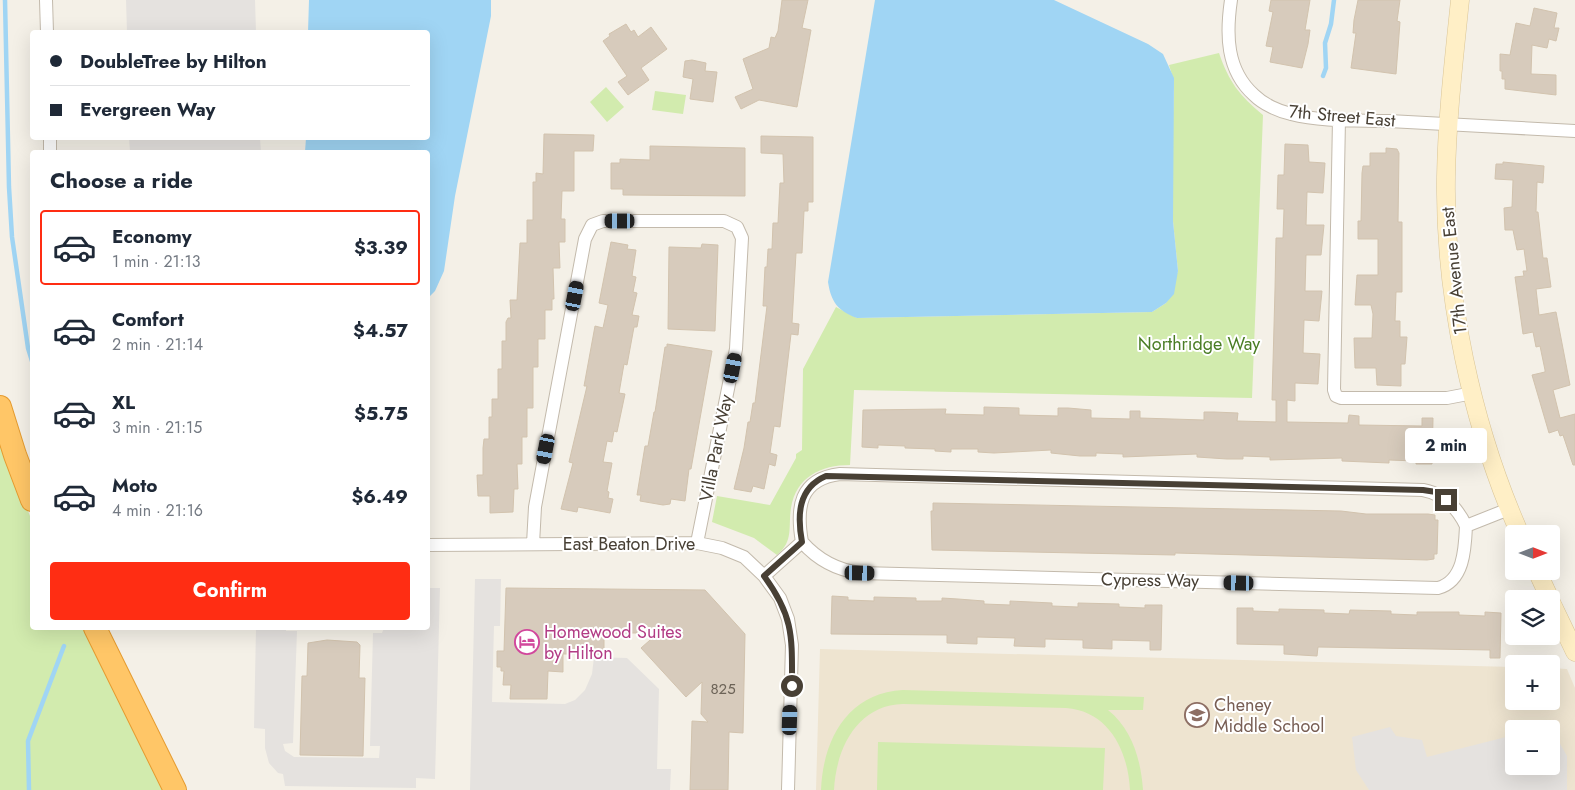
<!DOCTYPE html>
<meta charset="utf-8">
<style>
:root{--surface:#fff;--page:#f6f6f7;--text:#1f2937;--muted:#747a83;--line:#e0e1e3;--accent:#ff2d13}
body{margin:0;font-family:Jost,sans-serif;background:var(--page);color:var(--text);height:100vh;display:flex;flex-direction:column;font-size:19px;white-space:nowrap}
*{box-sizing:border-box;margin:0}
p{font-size:16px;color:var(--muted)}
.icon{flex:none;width:28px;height:28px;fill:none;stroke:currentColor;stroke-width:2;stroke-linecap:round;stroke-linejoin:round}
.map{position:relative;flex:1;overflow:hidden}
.details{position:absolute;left:30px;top:150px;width:400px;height:480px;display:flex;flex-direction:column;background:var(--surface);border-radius:5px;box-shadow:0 5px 20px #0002}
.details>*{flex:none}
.banner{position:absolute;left:30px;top:30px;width:400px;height:110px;border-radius:5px;box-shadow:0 5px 20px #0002;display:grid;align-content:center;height:110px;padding:0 20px;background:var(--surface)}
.needle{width:32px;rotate:90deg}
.buttons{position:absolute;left:1505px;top:525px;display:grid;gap:10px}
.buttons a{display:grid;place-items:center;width:55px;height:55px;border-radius:5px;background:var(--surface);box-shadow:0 5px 20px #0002;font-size:25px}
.end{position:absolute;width:22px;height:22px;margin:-11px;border:6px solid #484035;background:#fff;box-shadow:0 0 0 2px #fff}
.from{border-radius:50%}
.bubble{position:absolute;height:35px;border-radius:5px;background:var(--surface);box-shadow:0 5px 20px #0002;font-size:16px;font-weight:700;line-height:35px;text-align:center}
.car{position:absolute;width:15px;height:30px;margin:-15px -8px;border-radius:6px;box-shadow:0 0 4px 1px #0007;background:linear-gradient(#222 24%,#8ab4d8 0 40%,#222 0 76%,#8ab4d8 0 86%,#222 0)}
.banner b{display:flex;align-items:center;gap:18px;height:48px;font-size:19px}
.banner b+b{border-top:1px solid var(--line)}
.banner i{width:12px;height:12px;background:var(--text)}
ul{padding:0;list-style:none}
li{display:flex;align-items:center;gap:15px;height:75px;margin:0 10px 8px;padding:0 10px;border:2px solid transparent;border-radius:5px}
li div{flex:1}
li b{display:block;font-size:19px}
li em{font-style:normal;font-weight:700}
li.current{border-color:var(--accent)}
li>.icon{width:45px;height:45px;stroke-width:1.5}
h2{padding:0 20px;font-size:22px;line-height:60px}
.button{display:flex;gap:10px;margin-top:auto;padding:10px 20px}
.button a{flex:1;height:58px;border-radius:5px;background:var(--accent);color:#fff;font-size:20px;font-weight:700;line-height:58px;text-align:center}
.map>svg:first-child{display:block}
</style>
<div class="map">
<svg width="1575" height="790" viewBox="0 0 1575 790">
<rect width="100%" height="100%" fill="#f4f0e7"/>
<path fill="#eee4d0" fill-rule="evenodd" d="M820,649L1514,667V701H1551V668L1567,669L1575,688V790H816ZM1514,729H1551V766H1514Z"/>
<path fill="#d2ebae" d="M1219,53C1229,82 1239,95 1263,115L1252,398L854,390L850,465C821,465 796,477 791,508C788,527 794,541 777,555L754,538L712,522L717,496L770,505L796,458V454L802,450L803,369L836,307L857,318L1152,312L1166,303L1178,271L1173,221L1171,154L1174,93L1173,78L1169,65Z
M606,87L624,107L607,122L590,102Z
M655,91L686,95L683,114L652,110Z
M0,441L32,521V628H84L165,790H0Z
M903,690L1144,697L1143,710H1108C1132,729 1141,760 1143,790H1130C1128,751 1109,711 1066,708L903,704C857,705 836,749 834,790H821C823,739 848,693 903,690Z
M878,742L1105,748L1103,790H877Z"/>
<path fill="#e5e2df" d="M126,0H255L256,32H127Z
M129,138H260L261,152H130Z
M475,579H501L500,626H494L492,702L565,704L575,700L585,690L592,674L594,657L627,658L659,689L657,769H671L670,790H470Z
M428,588H440L435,779L416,778V788L285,786L283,774L278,773L269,763L265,748V729L254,728L256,628H286V631H297L293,743L283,744L285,751L294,757L379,758L380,746H370L373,633H382L384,628H428Z
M1390,727L1396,736L1422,740L1427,757L1510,736L1514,742V766H1551V738L1558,740L1567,756V790H1369L1356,770L1352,737Z"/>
<path fill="#a0d5f4" d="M309,0H491V16L455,196L444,271L435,291L428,298V152H305L306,138H428V32H308Z
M875,0H1054L1148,44L1163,54L1174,78L1173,221L1178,271L1174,294L1166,303L1152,312L857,318C838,311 831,302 828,282Z"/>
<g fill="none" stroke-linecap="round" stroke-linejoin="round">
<path stroke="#a0d5f4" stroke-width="4.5" d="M5,0L9,187L12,237L28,348L32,361
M1323,76L1326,68L1325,43L1331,24L1334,0
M29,790L28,741L64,646"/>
</g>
<path fill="#d7cbbc" stroke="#d2c3ae" d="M782,0H808L802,28L811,30L797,107L759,100L741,109L735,97L753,89L743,59L769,48L771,37L775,38L778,31Z
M1271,0H1310L1305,30H1310L1308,44L1302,68L1270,62L1273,47L1266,46L1273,12L1269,11Z
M1358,0H1400L1397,21L1400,22L1396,74L1351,68L1356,33H1353L1354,20Z
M1534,8L1557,13L1554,28H1559L1556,41L1549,39L1547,48L1532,45L1531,74L1556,75V95L1505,89V79H1502V71H1500V54L1510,55L1516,23L1530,26Z
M626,24L631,32L634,30L638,37L651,27L667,49L641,68L649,80L628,95L618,82L627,76L603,41L610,36L609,34Z
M692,60L706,63L705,71L717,72L713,102L690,99L693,79L683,77L685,61Z
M544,134L594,135L593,151H574V191H562L561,219H565V242H559L560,268H553L554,299H552V310H545V339H538V367H533V408H527V437H522V464H517L518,489H514L513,512L490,513V496H478L477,475H483V448L484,439H489V417H492V399H498V369H502V341H506V322L508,318H511L510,300H517L520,243H527V220H533V182H536V173L543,174Z
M761,136L813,137V202H808V211H804L802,253H796L792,323L799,324L798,335L791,334L780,427L774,426L770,453L777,455L775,466L769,464L764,489L753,486L751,492L734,489L744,448L748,422H750L753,403H755L767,306H763L765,267H767L768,249H772L773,223H778L780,183H784L783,154L761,153Z
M1285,144L1308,145L1309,162L1325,163L1323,193L1307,192L1306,225H1324L1321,255H1306L1305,291H1322L1319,321L1304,320L1303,353L1320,354L1318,384L1295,383V401L1287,400V422L1348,423L1349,415L1359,416V425L1422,426V418H1433L1432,464H1416V461L1389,460V463L1342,461V458L1270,460V457L1243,456V459H1227L1197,457V454L1123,457V454L1096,453V456H1080L1051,453V450L994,453L978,452V449H951V452L935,451V449L905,448V446L878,445V448L862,447L863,410L946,409L945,414L984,415V407L1019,408V415L1058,416V408H1068L1091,410V418L1130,419V411H1140V418L1204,420V412H1214L1238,413L1237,421L1276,422V400H1272L1275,289L1276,238H1283L1284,209H1277L1278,175H1284Z
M650,146L745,148V196L623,195V189H611V163H620V159L650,160Z
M1386,148L1397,149L1399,153L1398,222H1402V292H1396L1395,321H1400V337H1407L1405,364H1401V386L1377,385L1376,368H1355L1354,338H1372L1373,314L1371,305H1355L1357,275H1378V239H1358V221H1361L1362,173L1363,166H1370V153H1386Z
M1503,162L1544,166L1543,183L1537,182L1536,212H1538L1543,258H1547L1551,287L1536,289L1539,315L1556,312L1570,385L1553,390L1560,418L1575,414V465H1573L1563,435L1560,436L1558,430L1549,433L1532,375L1545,372V370L1540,346L1536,347L1533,332L1523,334L1515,277L1524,276L1523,271H1527L1524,249L1517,250L1513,230H1505L1504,208L1512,207L1513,180L1495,179L1496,164H1503Z
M611,242L628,245L627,249L636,250L632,276L636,277L633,292L637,293L632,315L639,316L637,327H634L627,365L624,364L619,393L625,394L617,432L614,431L612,442L607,441L603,462L612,463L607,491L609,492L608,498L613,499L610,513L578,507L577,512L561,509L573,463L569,462L587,386H584L595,326L603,328L608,305L599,303Z
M702,244L718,245L715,331L668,329L669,247L701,248Z
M667,344L712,351L691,469H689L685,501L671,499L670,504L663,505L640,501L641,495H637L645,446H648L654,412H655L665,347H667Z
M933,503L1341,511L1366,514H1428L1435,515V520H1438L1437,554H1434V559L1427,560L1175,553V555L932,550L931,511H933Z
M506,588L705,590L745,634L743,733L729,732L728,790H690L692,721L708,722L701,714L702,682L686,697L641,648L658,633H604V654H563V672L548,671L547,699H510L511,685H503L504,671H501V667H497V651H504Z
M832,596L848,597V600L874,601V597L916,598V601H942V598L958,599L984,601V604L1010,605V601L1052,603V606L1078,607V603L1119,604V607L1145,608V605H1162L1161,650H1150V641L1112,640V649L1083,648V640L1045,639V647L1014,646L1015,638L977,637V644L947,643V635L831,634Z
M1237,608H1253V611L1279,612V609L1324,610V613L1349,614L1350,610L1391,611V614L1417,615V612H1459V615L1485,616V612L1501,613L1500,658H1490V650L1433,649L1318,647L1317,656L1284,654V645L1237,644Z
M327,640L357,642L360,645L359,678H365L363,756L300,755L302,676H307L308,643Z"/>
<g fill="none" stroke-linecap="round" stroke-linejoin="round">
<defs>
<path id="street" d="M46,0L47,32
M1231,0C1226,34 1226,70 1254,95C1263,104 1278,111 1291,114C1322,122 1357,120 1389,121C1451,124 1513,128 1575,131
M1339,119L1334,390L1336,396L1341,398H1447L1473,393
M50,138V152
M802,542C796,508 799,479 840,474L1423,490C1444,494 1457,507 1466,526
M533,544L535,507L585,239L592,225L603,221H724L737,227L742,238L736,349L697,543
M428,545L697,543L722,548L744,557L764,576L780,598L788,619L792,645L788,790
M764,576L802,542C817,559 837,570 860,573L1438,588C1464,581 1465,549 1466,526L1509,509"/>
<path id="secondary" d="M1460,0C1454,59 1447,118 1446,177C1444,295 1472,426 1520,534
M1537,571L1550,599
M1551,602L1575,652"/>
<path id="highway" d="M0,407L15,455L32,500
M95,628L175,790"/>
</defs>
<use href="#street" stroke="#c3baac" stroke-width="14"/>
<use href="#secondary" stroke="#dac596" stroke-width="19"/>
<use href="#highway" stroke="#e59b30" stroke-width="24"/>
<use href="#street" stroke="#fff" stroke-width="12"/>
<use href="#secondary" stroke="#ffefc6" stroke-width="18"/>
<use href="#highway" stroke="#ffc667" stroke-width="22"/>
</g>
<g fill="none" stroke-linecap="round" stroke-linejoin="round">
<path stroke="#484035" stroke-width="6" d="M792,686C792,637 794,617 764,576L802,542C797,515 798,488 826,476L1423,490L1436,492L1446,500"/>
</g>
<defs>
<symbol id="hotel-ring" viewBox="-11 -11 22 22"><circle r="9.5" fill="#fff" stroke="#d1479c" stroke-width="1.5"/><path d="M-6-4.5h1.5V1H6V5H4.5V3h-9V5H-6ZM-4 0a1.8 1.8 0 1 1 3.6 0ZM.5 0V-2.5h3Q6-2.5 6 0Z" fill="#d1479c"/></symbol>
<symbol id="school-ring" viewBox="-11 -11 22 22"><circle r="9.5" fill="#fff" stroke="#8d6e63" stroke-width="1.5"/><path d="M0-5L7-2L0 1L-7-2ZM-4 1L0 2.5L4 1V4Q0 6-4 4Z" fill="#8d6e63"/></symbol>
</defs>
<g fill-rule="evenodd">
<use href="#hotel-ring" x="513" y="628" width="28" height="28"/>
<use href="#school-ring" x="1183" y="701" width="28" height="28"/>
</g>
<g text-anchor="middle" stroke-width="4" stroke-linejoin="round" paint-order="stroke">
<g font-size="15" fill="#6c6357">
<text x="723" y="694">825</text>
</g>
<g font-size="18" fill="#484035" stroke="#fff">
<text transform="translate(1342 116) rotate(5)" y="6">7th Street East</text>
<text transform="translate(1454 271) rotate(-96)" y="6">17th Avenue East</text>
<text transform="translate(716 448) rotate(-79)" y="6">Villa Park Way</text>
<text x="629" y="550">East Beaton Drive</text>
<text transform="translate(1150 580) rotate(1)" y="6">Cypress Way</text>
</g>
<g font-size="18" fill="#4a7d25" stroke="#fff">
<text x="1199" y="350">Northridge Way</text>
</g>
<g font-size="18" fill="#b23c85" stroke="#fff" text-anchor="start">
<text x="544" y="638">Homewood Suites<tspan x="544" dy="21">by Hilton</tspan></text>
</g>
<g font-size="18" fill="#785e54" stroke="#fff" text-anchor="start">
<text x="1214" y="711">Cheney<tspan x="1214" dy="21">Middle School</tspan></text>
</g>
</g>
</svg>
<div class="buttons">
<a><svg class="needle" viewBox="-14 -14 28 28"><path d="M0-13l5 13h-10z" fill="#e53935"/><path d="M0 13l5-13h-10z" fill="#747a83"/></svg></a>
<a><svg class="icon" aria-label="layers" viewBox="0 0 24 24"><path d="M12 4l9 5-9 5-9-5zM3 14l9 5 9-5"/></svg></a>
<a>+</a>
<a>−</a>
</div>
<i class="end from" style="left:792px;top:686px"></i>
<i class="end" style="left:1446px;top:500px"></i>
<div class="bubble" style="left:1405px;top:428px;width:82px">2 min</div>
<i class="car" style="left:620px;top:221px;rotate:270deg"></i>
<i class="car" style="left:575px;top:296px;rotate:11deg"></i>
<i class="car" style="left:733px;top:368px;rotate:11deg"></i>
<i class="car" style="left:546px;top:449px;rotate:191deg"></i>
<i class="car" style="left:860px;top:573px;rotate:91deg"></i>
<i class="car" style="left:1239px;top:583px;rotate:271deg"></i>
<i class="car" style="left:790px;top:720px;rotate:2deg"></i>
<div class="banner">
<b><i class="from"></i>DoubleTree by Hilton</b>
<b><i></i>Evergreen Way</b>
</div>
<section class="details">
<h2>Choose a ride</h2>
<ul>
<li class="current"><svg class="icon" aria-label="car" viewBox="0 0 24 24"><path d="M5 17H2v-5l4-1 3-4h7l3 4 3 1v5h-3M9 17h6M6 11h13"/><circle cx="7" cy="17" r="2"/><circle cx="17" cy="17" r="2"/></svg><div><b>Economy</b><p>1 min · 21:13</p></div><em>$3.39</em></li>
<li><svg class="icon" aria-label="car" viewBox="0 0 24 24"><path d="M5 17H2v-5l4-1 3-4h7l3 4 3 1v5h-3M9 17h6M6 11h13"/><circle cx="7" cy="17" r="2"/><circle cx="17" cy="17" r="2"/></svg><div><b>Comfort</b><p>2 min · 21:14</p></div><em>$4.57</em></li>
<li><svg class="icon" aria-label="car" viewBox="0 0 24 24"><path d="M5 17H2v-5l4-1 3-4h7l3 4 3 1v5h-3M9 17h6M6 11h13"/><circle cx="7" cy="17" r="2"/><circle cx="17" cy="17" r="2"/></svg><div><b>XL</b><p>3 min · 21:15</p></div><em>$5.75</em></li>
<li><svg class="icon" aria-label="car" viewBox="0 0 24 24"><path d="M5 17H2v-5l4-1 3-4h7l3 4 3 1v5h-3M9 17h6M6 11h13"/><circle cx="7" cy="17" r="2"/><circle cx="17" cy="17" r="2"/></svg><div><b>Moto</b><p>4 min · 21:16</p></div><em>$6.49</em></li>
</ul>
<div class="button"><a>Confirm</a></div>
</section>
</div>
